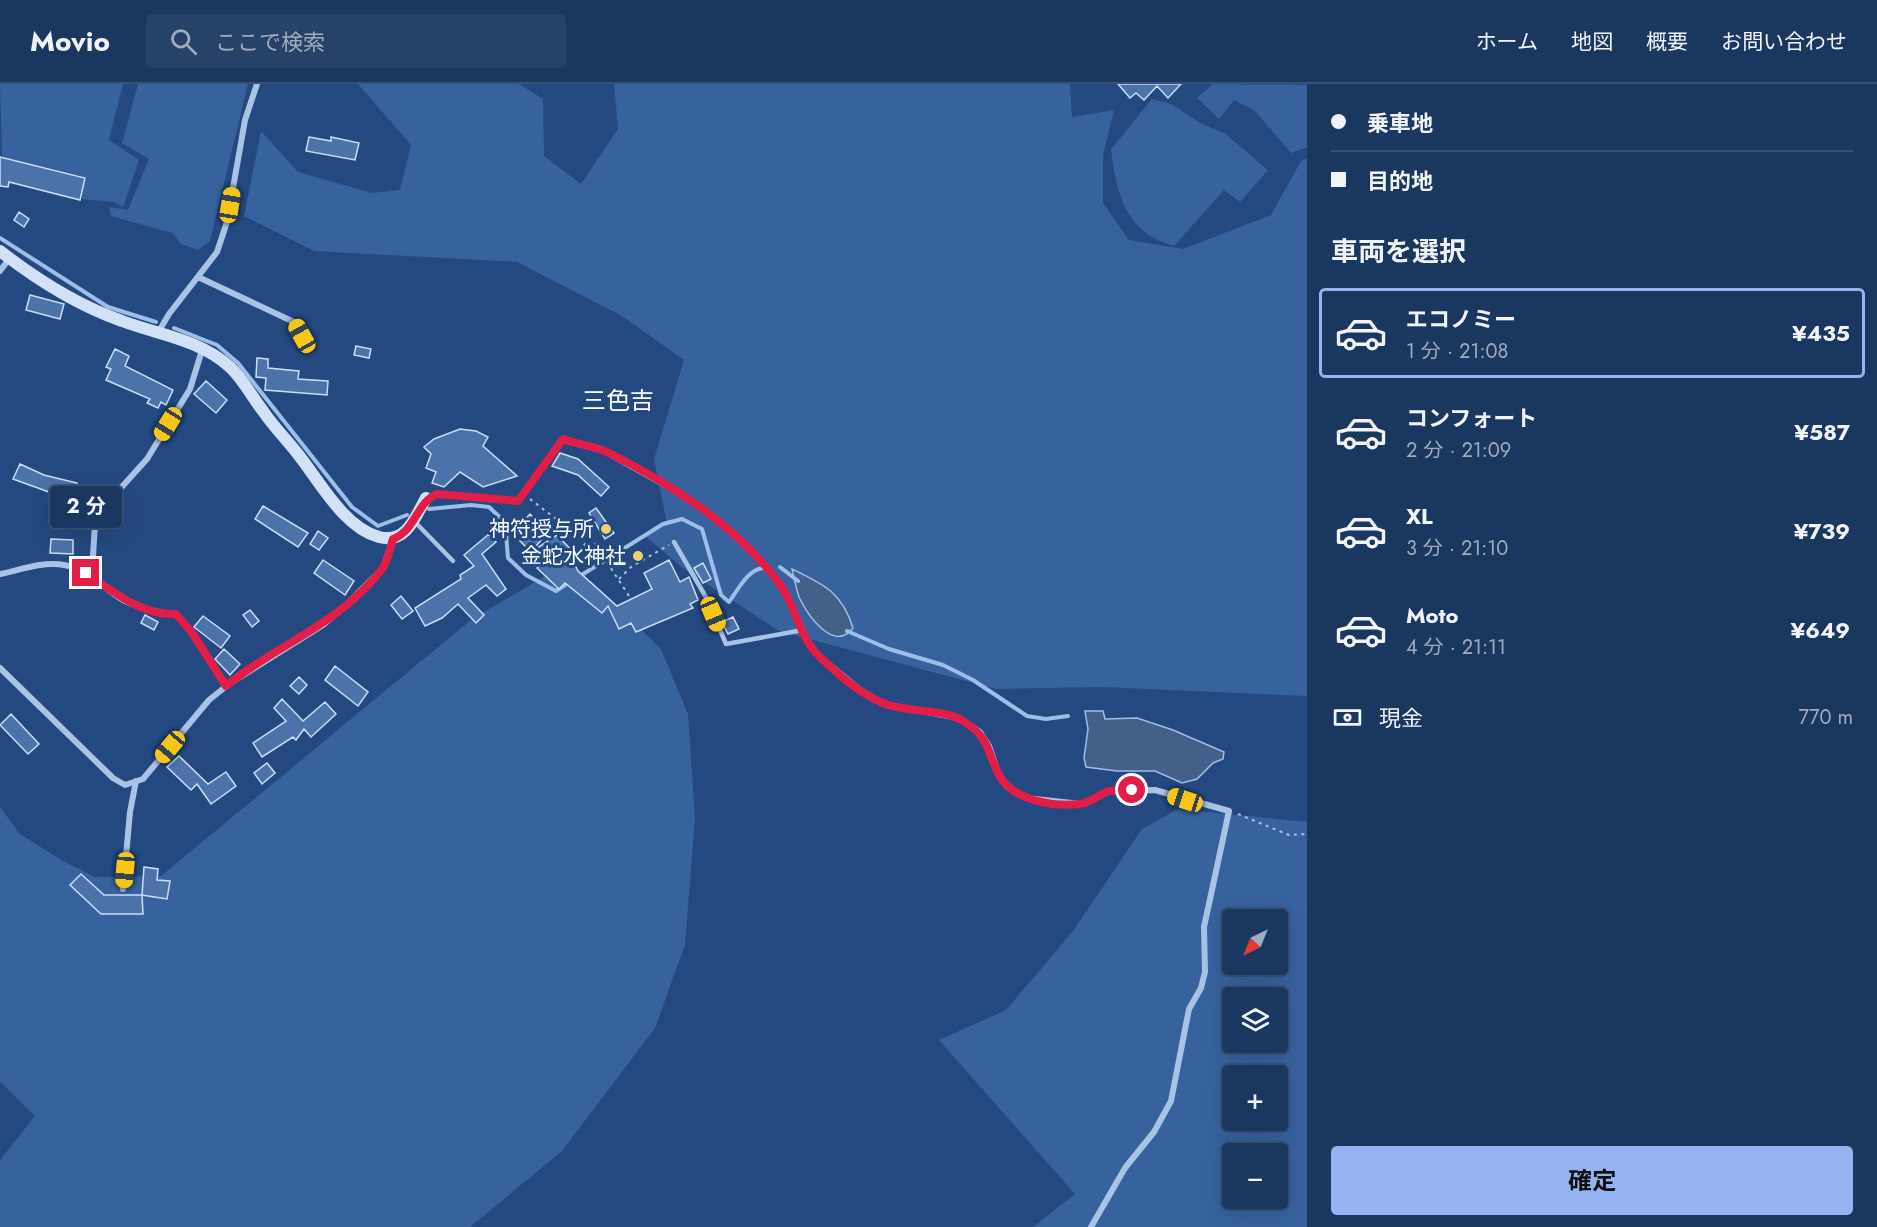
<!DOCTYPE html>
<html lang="ja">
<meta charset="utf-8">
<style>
:root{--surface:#1a3760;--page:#274269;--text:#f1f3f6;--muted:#9facbd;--line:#385175;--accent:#95b2f1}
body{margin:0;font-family:Jost,"Noto Sans JP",sans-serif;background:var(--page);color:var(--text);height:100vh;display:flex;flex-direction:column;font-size:22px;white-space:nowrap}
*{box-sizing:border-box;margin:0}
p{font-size:20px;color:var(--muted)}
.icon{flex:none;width:33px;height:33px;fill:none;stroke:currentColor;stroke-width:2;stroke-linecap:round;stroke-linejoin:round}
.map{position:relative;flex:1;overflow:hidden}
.drawer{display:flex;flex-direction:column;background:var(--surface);width:570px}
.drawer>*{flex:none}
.guide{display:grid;align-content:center;height:132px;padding:0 24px;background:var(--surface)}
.needle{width:39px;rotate:223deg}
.buttons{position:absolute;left:1222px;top:825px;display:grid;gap:12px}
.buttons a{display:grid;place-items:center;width:66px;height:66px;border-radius:6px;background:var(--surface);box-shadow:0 6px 24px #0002,0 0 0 2px var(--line);font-size:30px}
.end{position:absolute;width:27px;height:27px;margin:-14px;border:8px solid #e11d48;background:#fff;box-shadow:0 0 0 3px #fff}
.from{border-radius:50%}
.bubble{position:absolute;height:42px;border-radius:6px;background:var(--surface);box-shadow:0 6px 24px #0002,0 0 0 2px var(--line);font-size:20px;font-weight:700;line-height:42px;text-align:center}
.car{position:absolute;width:18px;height:36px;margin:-18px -9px;border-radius:8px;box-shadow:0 0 4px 2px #0007;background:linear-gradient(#f5c518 24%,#345 0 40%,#f5c518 0 76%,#345 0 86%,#f5c518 0)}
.guide b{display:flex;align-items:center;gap:21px;height:57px;font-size:22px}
.guide b+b{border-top:2px solid var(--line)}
.guide i{width:15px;height:15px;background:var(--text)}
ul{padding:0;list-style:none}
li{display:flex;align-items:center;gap:18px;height:90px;margin:0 12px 9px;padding:0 12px;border:3px solid transparent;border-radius:6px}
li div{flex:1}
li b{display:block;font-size:22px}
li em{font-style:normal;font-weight:700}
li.selected{border-color:var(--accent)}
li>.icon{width:54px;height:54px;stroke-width:1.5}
h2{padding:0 24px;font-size:27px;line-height:72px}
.pay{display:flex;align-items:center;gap:15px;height:66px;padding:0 24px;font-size:22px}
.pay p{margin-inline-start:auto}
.button{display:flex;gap:12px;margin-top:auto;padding:12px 24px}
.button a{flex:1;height:69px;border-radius:6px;background:var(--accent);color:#111;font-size:24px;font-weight:700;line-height:69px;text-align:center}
header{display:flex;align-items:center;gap:36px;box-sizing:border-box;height:84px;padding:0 30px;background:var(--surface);border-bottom:2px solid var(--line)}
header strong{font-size:28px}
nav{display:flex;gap:33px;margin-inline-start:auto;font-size:21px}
.search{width:420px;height:54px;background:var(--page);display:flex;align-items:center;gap:15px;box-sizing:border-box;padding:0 21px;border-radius:6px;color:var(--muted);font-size:22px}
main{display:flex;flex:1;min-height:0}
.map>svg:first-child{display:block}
</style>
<header>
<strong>Movio</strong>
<div class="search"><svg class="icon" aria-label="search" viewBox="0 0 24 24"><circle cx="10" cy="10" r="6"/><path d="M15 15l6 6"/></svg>ここで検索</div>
<nav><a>ホーム</a><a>地図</a><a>概要</a><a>お問い合わせ</a></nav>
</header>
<main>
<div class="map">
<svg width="1307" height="1143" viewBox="0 0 1307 1143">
<rect width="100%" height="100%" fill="#234980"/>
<path fill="#37629e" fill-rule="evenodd" d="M0,0H123L109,56L139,76L123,123L114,118L82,115L83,92L2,73Z
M138,0H248L210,157L198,166L181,160L172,149L111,132L109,123L128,126L149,75L122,59Z
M358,0H519L543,15L544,72L581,100L618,45L614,0H1070L1072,33L1114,26L1103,71V119L1129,156L1183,165L1271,131L1301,77L1307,74V612L1102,603L996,605L779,547L683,484L645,452L667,440L654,375L684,276L622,232L517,178L314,167L244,132L261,47L298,88L372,109L400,106L411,61Z
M1213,0L1307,1V63L1291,69L1254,26L1234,16L1219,35L1197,14Z
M1152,15L1171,20L1202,40L1224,49L1268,86L1240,118L1224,106L1174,162C1126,149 1116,110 1111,65Z
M554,487L591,497L661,565L688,630L695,734L685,861L655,944L562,1067L470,1143H0V1076L35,1032L0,997V723L20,750L63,777L95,793L161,792L472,535Z
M1178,725L1307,738V1143H1033L1075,1110L939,956L1006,926L1073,847L1142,745ZM1233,836H1278V880H1233ZM1233,914H1278V958H1233ZM1233,992H1278V1036H1233ZM1233,1070H1278V1114H1233Z"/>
<path fill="#446088" stroke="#9dbee8" stroke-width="1.5" d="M792,485C823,500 842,508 853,544C834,569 808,532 799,513C796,504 794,494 792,485Z
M1085,627H1103L1105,635L1137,634L1173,646L1224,668L1223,675L1213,679L1197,695L1182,699L1155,687H1117L1086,683L1084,674L1088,645Z"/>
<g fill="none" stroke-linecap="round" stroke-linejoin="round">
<path stroke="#9dbee8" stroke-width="4" d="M0,154L108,223L156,238
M174,244L217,261L238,279L352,423L378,442L407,431
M429,425L471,421L489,423L505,438L508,474L526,491L556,507L571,497
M780,483L798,497
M580,492L663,440L682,435L702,445L721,511L729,518C738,506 747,486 763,484
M847,547L889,565L943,581L973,596L1027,632L1046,635L1068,632"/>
</g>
<path fill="#4b72a9" stroke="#ccdef5" stroke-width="1.5" d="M1118,0H1181L1168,14L1157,2L1144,16L1136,9L1130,14Z
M309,53L331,57V53L359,59L355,76L306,67Z
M0,73L85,94L80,116L9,98L8,103L0,102Z
M19,128L29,135L24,143L14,136Z
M30,211L64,220L60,235L26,226Z
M356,262L371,265L369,274L354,271Z
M115,265L129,272L125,282L173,306L166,321L161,318L158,324L147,319L150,315L106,296L111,285L106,283Z
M257,274L268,275V284L299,287L298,295L328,297L327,311L265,306L266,294L256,293Z
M206,297L227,316L216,329L194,310Z
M460,345L476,347L488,353L483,362L517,392L483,403L460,388L444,403L432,399L436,388L426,384L431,370L424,363L434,355Z
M560,369L578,375L609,403L601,412L578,391L552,382Z
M20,380L44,391L77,399L71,416L13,395Z
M263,422L308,449L298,463L255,435Z
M596,424L614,449L605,455L589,429Z
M530,430L548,448L531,468L520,457L525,452L517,444Z
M318,447L328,454L319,466L310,460Z
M489,450L496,458L482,470L506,505L497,512L486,501L468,514L484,531L476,539L458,520L442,534L425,542L415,524L461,495L460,491L474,482L464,471Z
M557,451L580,475L575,481L578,487L617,522L652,505L644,489L669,476L680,498L689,493L698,516L690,520L693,524L636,548L631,539L619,545L608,522L602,529L565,499L559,505L537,484L542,479L531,468Z
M51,455L73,456V470L50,469Z
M323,476L354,497L345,511L314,489Z
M703,479L711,495L703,499L694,484Z
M401,512L413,527L402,535L391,521Z
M250,526L259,537L252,543L243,531Z
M145,531L158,538L154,546L141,539Z
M203,532L230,552L221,564L194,543Z
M733,533L739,545L728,550L722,538Z
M224,565L240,580L230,591L215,575Z
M335,582L368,608L358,622L325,596Z
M299,593L307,601L299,610L290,602Z
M282,615L303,637L325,618L336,630L311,653L304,645L296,656L293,653L262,673L253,659L286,637L274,624Z
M11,630L39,660L28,670L0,641Z
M179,672L208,700L226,688L236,702L211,720L197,700L191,706L167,683Z
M267,679L275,689L262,700L254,689Z
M144,783L158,785L157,796L170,797L167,815L142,811Z
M81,790L104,811H142L143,830H101L70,801Z"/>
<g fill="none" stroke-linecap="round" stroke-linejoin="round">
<path stroke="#a9c3e7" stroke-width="2" stroke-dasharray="3 4.5" stroke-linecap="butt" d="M530,415L560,438L583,441L629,512
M578,466L592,454
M619,495L631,483L669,461
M1238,730L1289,751L1307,750"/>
<path stroke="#a9c3e7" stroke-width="4.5" d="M415,438L453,477
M674,458L707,515L726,560L803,546"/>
<path stroke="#a9c3e7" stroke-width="6" d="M0,187L9,175
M198,193L294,238L308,265
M159,247L169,230L217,168L227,138L245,36L257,0
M426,414L437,410L518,417L563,355L604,367L672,405L717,435L766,482L787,510L807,556L819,572L859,605L884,620L959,634L980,648L989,662L999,691L1007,703L1026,714L1081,720L1110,707L1155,706L1229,727L1204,843L1205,888L1201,904L1189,925L1171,1017L1154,1048L1125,1084L1091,1143
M86,489L93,472L95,440L101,426L147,375L190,305L203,263
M0,490C20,486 43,477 64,481C88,485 103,504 123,516C137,523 161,530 176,530L193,550L226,602
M0,584L113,694L125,701L143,695L209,616L229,600L323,541L344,523L383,484L393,455
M123,805L130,728L136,697"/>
<path stroke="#d3e1f6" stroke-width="12" d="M0,167C36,195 79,222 122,237C159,251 199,255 230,283C243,295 252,313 263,327C273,342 286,355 297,369C319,396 343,443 379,453C406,460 415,434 426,414"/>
</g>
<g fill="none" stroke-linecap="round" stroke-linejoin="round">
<path stroke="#e11d48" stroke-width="8" d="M86,489C112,507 142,532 176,530L193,550L226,602C277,560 339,541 382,485C388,478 390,464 393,455C416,446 416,419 437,410L518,417L563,355C577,360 594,362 607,368C671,400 736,441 779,499C796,521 799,555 821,574C838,590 860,610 883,619C905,629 943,624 963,637C990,654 986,665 999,691C1013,717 1054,723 1080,720C1091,719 1099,710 1109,707C1116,706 1125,707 1132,706"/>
</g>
<g fill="#f2cf6c" stroke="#234980" stroke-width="2">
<circle cx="606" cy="445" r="6"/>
<circle cx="638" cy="472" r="6"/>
</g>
<g text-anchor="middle" stroke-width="6" stroke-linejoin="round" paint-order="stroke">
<g font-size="21" fill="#fff" stroke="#234980" text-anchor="end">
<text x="594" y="452">神符授与所</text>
<text x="626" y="479">金蛇水神社</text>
</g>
<g font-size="24" fill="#fff" stroke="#234980">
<text x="618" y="325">三色吉</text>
</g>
</g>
</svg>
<div class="buttons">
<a><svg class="needle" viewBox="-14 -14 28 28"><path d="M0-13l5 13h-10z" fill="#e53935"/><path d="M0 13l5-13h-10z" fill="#9facbd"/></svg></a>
<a><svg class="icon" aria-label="layers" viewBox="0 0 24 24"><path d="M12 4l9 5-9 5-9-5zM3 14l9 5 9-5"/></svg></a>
<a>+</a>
<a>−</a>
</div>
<i class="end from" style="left:1132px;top:706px"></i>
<i class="end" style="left:86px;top:489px"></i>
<div class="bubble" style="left:50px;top:402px;width:72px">2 分</div>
<i class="car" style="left:230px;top:121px;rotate:9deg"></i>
<i class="car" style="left:302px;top:252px;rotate:331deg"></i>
<i class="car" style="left:168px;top:340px;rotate:212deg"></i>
<i class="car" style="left:713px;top:530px;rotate:157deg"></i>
<i class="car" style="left:170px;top:663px;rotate:220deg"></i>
<i class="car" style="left:1185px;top:716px;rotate:288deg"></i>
<i class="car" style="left:125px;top:786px;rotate:185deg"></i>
</div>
<section class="drawer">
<div class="guide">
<b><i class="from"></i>乗車地</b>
<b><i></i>目的地</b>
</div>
<h2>車両を選択</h2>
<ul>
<li class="selected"><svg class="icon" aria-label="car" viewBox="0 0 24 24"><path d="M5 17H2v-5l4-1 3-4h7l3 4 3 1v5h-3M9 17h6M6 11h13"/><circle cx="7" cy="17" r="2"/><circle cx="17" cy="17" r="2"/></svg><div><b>エコノミー</b><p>1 分 · 21:08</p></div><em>¥435</em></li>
<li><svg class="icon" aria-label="car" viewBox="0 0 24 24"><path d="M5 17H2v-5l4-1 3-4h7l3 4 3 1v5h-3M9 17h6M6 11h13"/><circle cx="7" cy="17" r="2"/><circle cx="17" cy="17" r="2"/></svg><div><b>コンフォート</b><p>2 分 · 21:09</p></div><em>¥587</em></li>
<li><svg class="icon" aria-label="car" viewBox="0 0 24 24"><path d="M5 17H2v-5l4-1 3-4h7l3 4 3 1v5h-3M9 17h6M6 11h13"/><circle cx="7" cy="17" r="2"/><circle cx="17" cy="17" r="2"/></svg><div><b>XL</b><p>3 分 · 21:10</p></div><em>¥739</em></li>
<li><svg class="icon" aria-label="car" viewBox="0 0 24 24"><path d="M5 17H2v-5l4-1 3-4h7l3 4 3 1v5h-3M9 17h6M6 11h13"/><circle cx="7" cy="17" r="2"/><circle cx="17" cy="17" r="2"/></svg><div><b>Moto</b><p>4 分 · 21:11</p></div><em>¥649</em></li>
</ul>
<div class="pay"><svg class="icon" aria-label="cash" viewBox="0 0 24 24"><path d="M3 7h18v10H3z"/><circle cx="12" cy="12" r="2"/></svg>現金<p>770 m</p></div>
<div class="button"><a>確定</a></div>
</section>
</main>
